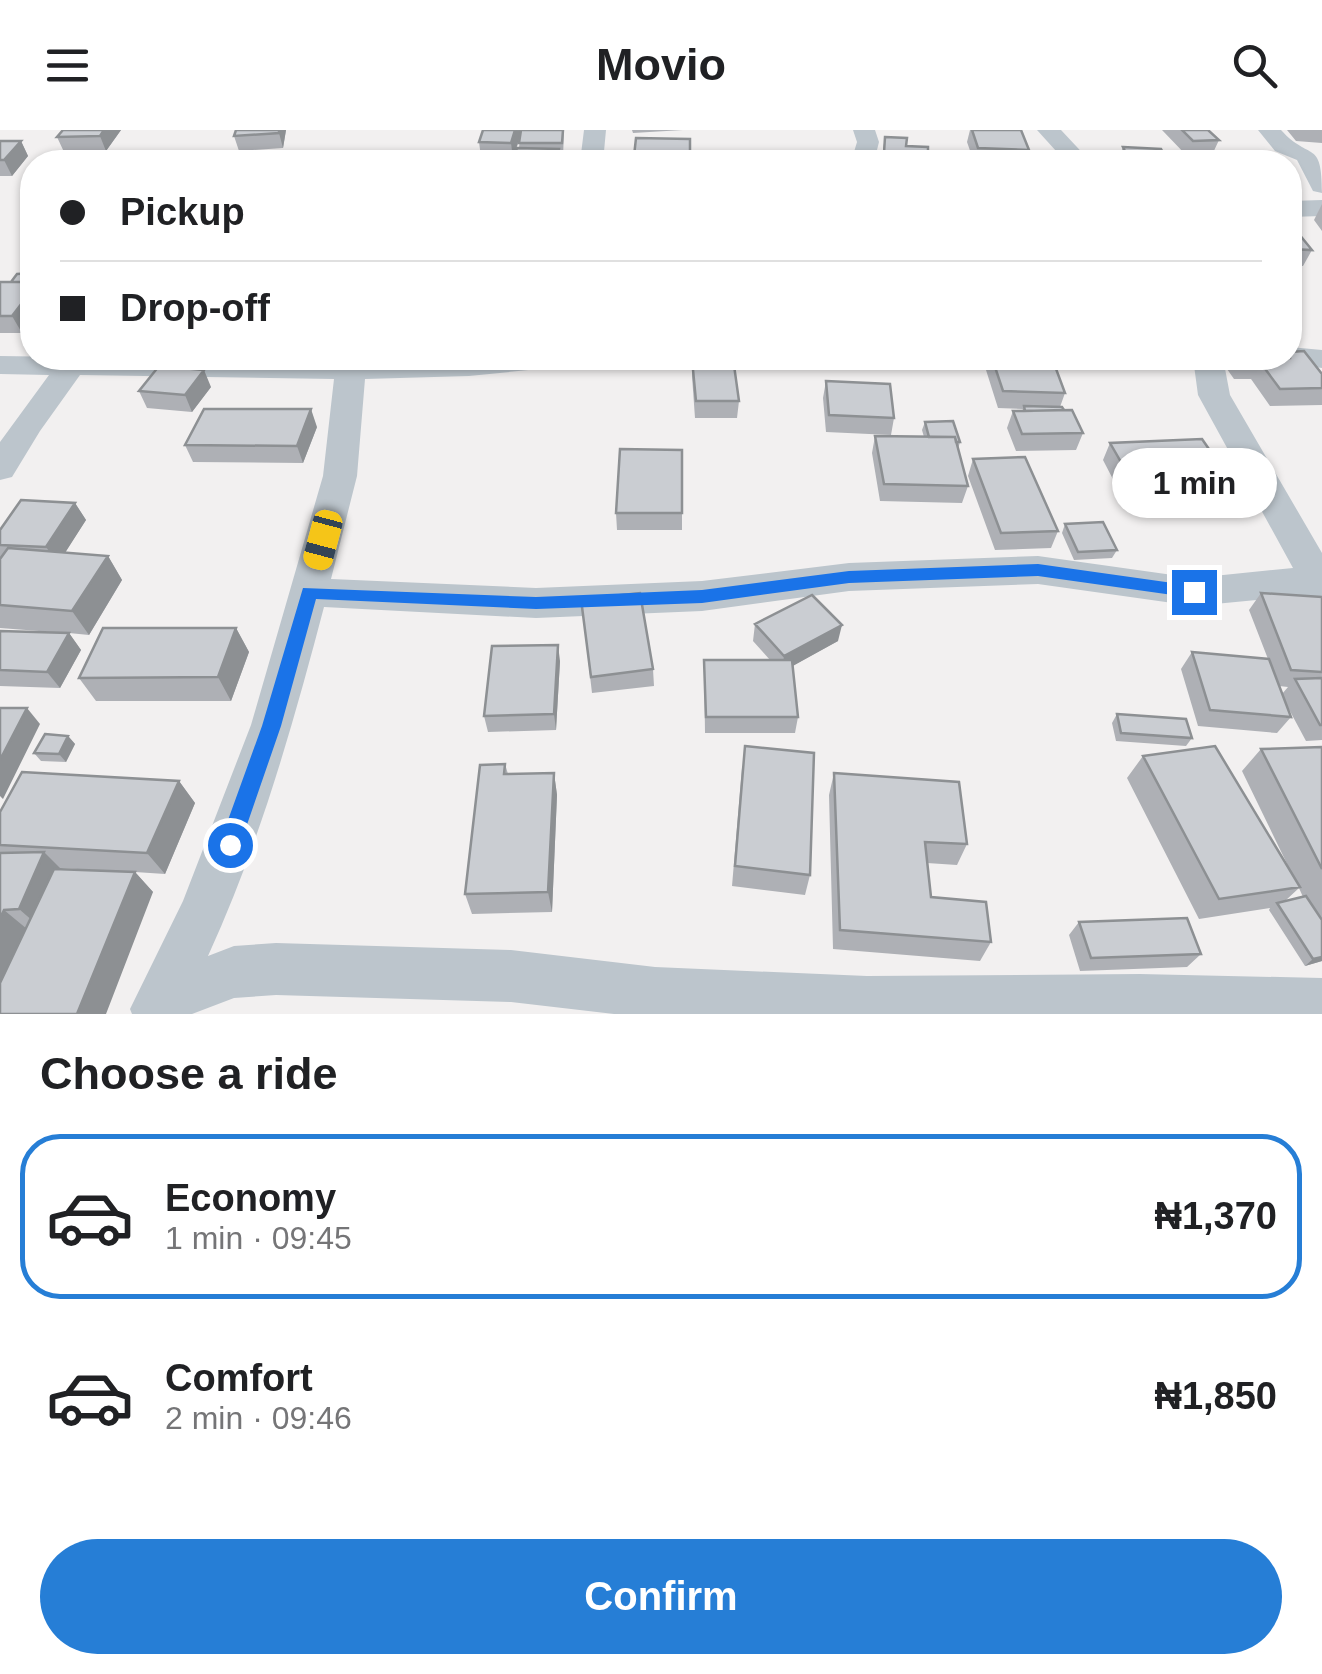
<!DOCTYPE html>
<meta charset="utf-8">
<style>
:root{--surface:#fff;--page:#f6f6f6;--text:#202124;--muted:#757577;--line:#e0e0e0;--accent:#267ed6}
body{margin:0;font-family:Helvetica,sans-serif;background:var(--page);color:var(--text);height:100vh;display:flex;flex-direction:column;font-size:38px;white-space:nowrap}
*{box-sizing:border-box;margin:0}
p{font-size:32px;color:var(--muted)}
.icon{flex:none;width:55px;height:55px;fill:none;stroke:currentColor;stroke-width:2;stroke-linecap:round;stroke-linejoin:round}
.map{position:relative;height:884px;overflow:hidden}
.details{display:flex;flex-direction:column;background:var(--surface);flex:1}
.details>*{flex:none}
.top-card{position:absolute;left:20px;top:20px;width:1282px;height:220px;border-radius:40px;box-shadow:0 2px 8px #0004;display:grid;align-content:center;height:220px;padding:0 40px;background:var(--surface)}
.end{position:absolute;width:45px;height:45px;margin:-22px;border:12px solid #1a73e8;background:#fff;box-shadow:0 0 0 5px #fff}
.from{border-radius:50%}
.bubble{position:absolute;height:70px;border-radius:35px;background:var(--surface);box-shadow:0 2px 8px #0004;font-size:32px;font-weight:600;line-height:70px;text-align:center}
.car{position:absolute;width:30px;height:60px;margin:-30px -15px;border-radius:12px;box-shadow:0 0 8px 2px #0007;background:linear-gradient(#f5c518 24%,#345 0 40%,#f5c518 0 76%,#345 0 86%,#f5c518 0)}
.top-card b{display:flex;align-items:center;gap:35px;height:95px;font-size:38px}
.top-card b+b{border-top:2px solid var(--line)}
.top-card i{width:25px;height:25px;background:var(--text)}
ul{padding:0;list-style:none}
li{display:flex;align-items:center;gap:30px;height:165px;margin:0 20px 15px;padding:0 20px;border:5px solid transparent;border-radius:40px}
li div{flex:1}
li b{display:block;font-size:38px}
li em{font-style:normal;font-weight:600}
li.selected{border-color:var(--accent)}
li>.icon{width:90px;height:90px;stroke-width:1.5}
h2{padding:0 40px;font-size:45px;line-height:120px}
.cta{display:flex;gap:20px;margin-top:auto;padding:20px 40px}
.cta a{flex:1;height:115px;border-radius:60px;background:var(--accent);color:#fff;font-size:40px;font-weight:600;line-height:115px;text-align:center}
header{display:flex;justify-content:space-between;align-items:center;height:130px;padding:0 40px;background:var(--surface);font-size:45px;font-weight:600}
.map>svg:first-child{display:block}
</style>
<header><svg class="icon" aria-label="menu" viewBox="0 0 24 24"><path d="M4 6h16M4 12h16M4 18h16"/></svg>Movio<svg class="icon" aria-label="search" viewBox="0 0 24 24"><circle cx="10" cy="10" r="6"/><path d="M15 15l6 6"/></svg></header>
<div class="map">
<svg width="1322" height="884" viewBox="0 0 1322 884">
<rect width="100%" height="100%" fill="#f2f0f0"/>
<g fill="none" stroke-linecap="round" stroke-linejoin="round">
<path fill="#bcc5cc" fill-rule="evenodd" d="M584,0H606L603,32H580Z
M853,0H875L879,12L874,32H851L857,12Z
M1037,0H1061L1091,32H1066Z
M1258,0H1281C1310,32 1322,8 1322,63L1313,61L1297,30L1275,21Z
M1322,70V86L1290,87V71Z
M1290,217L1322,220V238L1279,232L1276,228H1290Z
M0,226L350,231L574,228L570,234L559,237L469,246L365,249L357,346L331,449L536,458L702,451L849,433L1038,426L1194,448L1293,438L1198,265L1193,228H1223L1230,265L1322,423V470L1308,465L1194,476L1038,454L849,461L702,481L536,488L324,477C293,595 259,715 208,826L234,816L276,813L511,820L655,837L867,846L1140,844L1322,848V884H614L511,872L276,865L234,868L192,884H132L130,879L183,771L251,595L323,346L334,249L80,245L40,301L12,347L0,350V312L49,245L0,244Z"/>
</g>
<path fill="#aeb0b5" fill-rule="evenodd" d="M63,0H121L106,21L64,22L57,7Z
M236,0H286L283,18L239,21L234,6Z
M564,0L563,28H560V32H512L519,18L520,8L513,28L481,27L479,12L520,4Z
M632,0H683L633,3Z
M970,0H1021L1029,20L1025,32H974L967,12Z
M1162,0H1208L1219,10L1212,25L1187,26Z
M1287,0H1322V13L1296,11Z
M885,7L928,27L926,32H881Z
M690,9V29L702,32H634V26Z
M0,11H21L28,26L12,46H0Z
M1123,17L1168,32H1118Z
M1322,74V101L1314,90Z
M1290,93L1312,120L1303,136H1290Z
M32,143V204H29L25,198L22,203H0V152H11Z
M990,228H1052L1065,263L1060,277L1083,303L1076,320L1016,321L1007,298L1013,281H1022L1023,279L998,278L986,240Z
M1234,228H1290L1322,244V275L1270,276L1251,249H1234L1227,239Z
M692,229L739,271L737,288H695L692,246Z
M826,251L894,288L891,305L826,302L823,268Z
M211,257L192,282L147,278L139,261Z
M925,292L960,312L958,319L968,356L962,373L880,371L872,323L875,306L924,307L922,300Z
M317,297L303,333L193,332L185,315Z
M1110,313L1220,335L1210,352L1117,357L1103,330Z
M682,320V400H617L616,383Z
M973,329L1058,401L1051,418L995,420L968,346Z
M75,373L86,390L65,422L108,426L122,450L89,505L69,503L81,520L60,558L0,556V501L65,503L0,498V400Z
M1065,394L1117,420L1112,428L1074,430L1062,403Z
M1261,463L1322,467V610L1306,611L1284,570L1291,587L1277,603L1198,596L1181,539L1192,522L1268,529L1249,480ZM1279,556L1288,557L1282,564Z
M581,469L653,539L654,556L592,563Z
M755,494L838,511L792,536L798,587L795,603H705L704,530H770L753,511Z
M236,498L249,522L231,571H96L79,548Z
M560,531L556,600L488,602L484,586Z
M1117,584L1192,608L1186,616L1116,611L1112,593Z
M68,606L75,614L66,632L41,631L34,623Z
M1322,617V831L1305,836L1269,780L1270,778L1199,789L1127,648L1143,626L1292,744L1242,641L1261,619ZM1299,758L1303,767L1285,771Z
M505,634L508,644L554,643L557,665L552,782L472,784L465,764Z
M742,638L810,745L805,765L732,756Z
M834,643L967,714L957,735L927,733L931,767L991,812L980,831L833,819L829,665Z
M179,651L195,673L165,744L135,742L153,762L0,884V682ZM60,738L129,742L62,739Z
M1079,792L1201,824L1187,837L1080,841L1069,805Z"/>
<path fill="#8d9093" d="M104,0H121L106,21L100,6Z
M279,0H286L283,18L279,3Z
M515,0H520V6L513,28L511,13Z
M21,11L28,26L12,46L4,30Z
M32,160V187L19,188L25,198L22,203L12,186Z
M204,240L211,257L192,282L185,265Z
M311,279L317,297L303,333L297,316Z
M75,373L86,390L58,434L46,417Z
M108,426L122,450L89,505L72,481Z
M842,495L838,511L782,542L784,526Z
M236,498L249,522L231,571L218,547Z
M69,503L81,520L60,558L47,542Z
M558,515L560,531L556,600L554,584Z
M27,578L40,594L3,669L0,666V630Z
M68,606L75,614L66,632L59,624Z
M554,643L557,665L552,782L548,762Z
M179,651L195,673L165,744L147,723Z
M44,722L65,743L42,799L19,779Z
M135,742L153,762L106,884H77Z
M4,780L27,799L0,884V789Z
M1322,827V831L1305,836L1313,829Z"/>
<path fill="#cacdd2" stroke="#8d9093" stroke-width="2.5" d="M63,0H104L100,6L57,7Z
M236,0H279V3L234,6Z
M483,0H515L511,13L479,12Z
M521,0H563L562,13H519Z
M972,0H1021L1029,20L978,18Z
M1182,0H1208L1219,10L1193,11Z
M885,7L907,8L906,16L928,17V27L884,23Z
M636,8L690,9V27L634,26Z
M0,11H21L4,30H0Z
M1123,17L1161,19L1168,32H1130Z
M517,18L559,19L556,32H512Z
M505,28L504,32H479V29Z
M702,29V32H638V30Z
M1290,93L1312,120L1290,119Z
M32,143V152H11L17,144Z
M0,152H32V160L12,186H0Z
M32,168V187L19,188Z
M1304,221L1322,244V258L1280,259L1260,232H1243L1240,228H1290V222Z
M733,228L739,271H696L692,229Z
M992,228H1052L1065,263L1003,261Z
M159,236L204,240L185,265L139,261Z
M826,251L890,254L894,288L829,285Z
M1024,276L1062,277L1064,280L1025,281Z
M204,279H311L297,316L185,315Z
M1072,280L1083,303L1022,304L1013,281Z
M953,291L960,312H956L955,307H929L925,292Z
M875,306L955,307L968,356L884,354Z
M1202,309L1220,335L1125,339L1110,313Z
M620,319L682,320V383H616Z
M1025,327L1058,401L1001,403L973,329Z
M21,370L75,373L46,417L0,415V400Z
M1103,392L1117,420L1078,422L1065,394Z
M8,418L108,426L72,481L0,475V429Z
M640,463L653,539L591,547L581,469Z
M1261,463L1322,467V542L1291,540Z
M812,465L842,495L784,526L755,494Z
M103,498H236L218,547L79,548Z
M0,501L69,503L47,542L0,540Z
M558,515L554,584L484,586L492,516Z
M1192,522L1269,529L1291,587L1210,580Z
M704,530H792L798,587H706Z
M1322,548V595H1320L1295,549Z
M0,578H27L0,630Z
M1117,584L1186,589L1192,608L1121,603Z
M45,604L68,606L59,624L34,623Z
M745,616L814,623L810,745L735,736Z
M1215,616L1300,757L1219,769L1143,626Z
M1322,617V739L1261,619Z
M505,634L504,644L554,643L548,762L465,764L480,635Z
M22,642L179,651L147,723L0,715V682Z
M834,643L959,652L967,714L925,712L931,767L986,772L991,812L840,800Z
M44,722L19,779L4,780L0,789V723Z
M54,739L135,742L77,884H0V853Z
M1306,766L1322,790V827L1313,829L1277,773Z
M1187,788L1201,824L1091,828L1079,792Z"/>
<path fill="#1a73e8" d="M1038,434L1194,456L1202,462L1194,468L1038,446L849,453L702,473L536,479L316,469L281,596L240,715L230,724L219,715L262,596L303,458L536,467L702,460L849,441Z"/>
</svg>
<i class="end from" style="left:230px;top:715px"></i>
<i class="end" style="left:1194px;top:462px"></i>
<div class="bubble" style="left:1112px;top:318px;width:165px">1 min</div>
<i class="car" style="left:323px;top:410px;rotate:195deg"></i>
<div class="top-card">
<b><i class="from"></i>Pickup</b>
<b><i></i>Drop-off</b>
</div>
</div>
<section class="details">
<h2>Choose a ride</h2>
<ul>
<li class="selected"><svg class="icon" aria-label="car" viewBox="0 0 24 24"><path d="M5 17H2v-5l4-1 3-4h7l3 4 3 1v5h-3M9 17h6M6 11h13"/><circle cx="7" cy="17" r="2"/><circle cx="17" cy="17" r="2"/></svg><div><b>Economy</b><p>1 min · 09:45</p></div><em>₦1,370</em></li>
<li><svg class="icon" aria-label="car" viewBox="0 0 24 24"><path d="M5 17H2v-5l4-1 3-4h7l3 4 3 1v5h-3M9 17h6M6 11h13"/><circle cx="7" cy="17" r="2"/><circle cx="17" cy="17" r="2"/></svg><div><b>Comfort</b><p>2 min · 09:46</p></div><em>₦1,850</em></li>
</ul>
<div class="cta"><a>Confirm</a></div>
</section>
